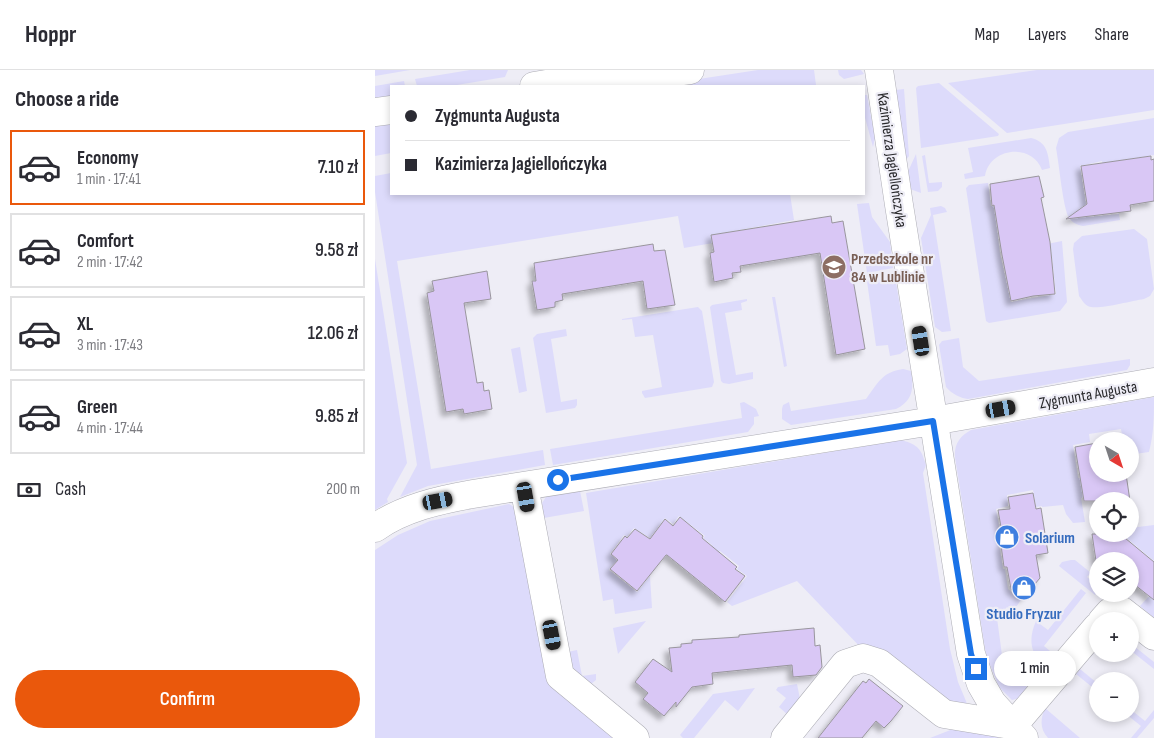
<!DOCTYPE html>
<meta charset="utf-8">
<style>
:root{--surface:#fff;--page:#f2f2f3;--text:#2b2b33;--muted:#7c7c81;--line:#e1e1e2;--accent:#ea580c}
body{margin:0;font-family:"Sofia Sans Condensed",sans-serif;background:var(--page);color:var(--text);height:100vh;display:flex;flex-direction:column;font-size:19px;white-space:nowrap}
*{box-sizing:border-box;margin:0}
p{font-size:16px;color:var(--muted)}
.icon{flex:none;width:28px;height:28px;fill:none;stroke:currentColor;stroke-width:2;stroke-linecap:round;stroke-linejoin:round}
.map{position:relative;flex:1;overflow:hidden}
.details{display:flex;flex-direction:column;background:var(--surface);width:375px}
.details>*{flex:none}
.top-card{position:absolute;left:15px;top:15px;width:475px;height:110px;border-radius:0px;box-shadow:0 2px 8px #0003;display:grid;align-content:center;height:110px;padding:0 15px;background:var(--surface)}
.needle{width:32px;rotate:141deg}
.tools{position:absolute;left:714px;top:362px;display:grid;gap:10px}
.tools a{display:grid;place-items:center;width:50px;height:50px;border-radius:50%;background:var(--surface);box-shadow:0 2px 8px #0003;font-size:25px}
.end{position:absolute;width:22px;height:22px;margin:-11px;border:6px solid #1a73e8;background:#fff;box-shadow:0 0 0 2px #fff}
.from{border-radius:50%}
.bubble{position:absolute;height:35px;border-radius:18px;background:var(--surface);box-shadow:0 2px 8px #0003;font-size:16px;font-weight:600;line-height:35px;text-align:center}
.car{position:absolute;width:15px;height:30px;margin:-15px -8px;border-radius:6px;box-shadow:0 0 4px 1px #0007;background:linear-gradient(#222 24%,#8ab4d8 0 40%,#222 0 76%,#8ab4d8 0 86%,#222 0)}
.top-card b{display:flex;align-items:center;gap:18px;height:48px;font-size:19px}
.top-card b+b{border-top:1px solid var(--line)}
.top-card i{width:12px;height:12px;background:var(--text)}
ul{padding:0;list-style:none}
li{display:flex;align-items:center;gap:15px;height:75px;margin:0 10px 8px;padding:0 5px;border:2px solid var(--line);border-radius:0px}
li div{flex:1}
li b{display:block;font-size:19px}
li em{font-style:normal;font-weight:600}
li.selected{border-color:var(--accent)}
li>.icon{width:45px;height:45px;stroke-width:1.5}
h2{padding:0 15px;font-size:22px;line-height:60px}
.pay{display:flex;align-items:center;gap:12px;height:55px;padding:0 15px;font-size:19px}
.pay p{margin-inline-start:auto}
.cta{display:flex;gap:10px;margin-top:auto;padding:10px 15px}
.cta a{flex:1;height:58px;border-radius:30px;background:var(--accent);color:#fff;font-size:20px;font-weight:600;line-height:58px;text-align:center}
header{display:flex;align-items:center;gap:30px;box-sizing:border-box;height:70px;padding:0 25px;background:var(--surface);border-bottom:1px solid var(--line)}
header strong{font-size:24px}
nav{display:flex;gap:28px;margin-inline-start:auto;font-size:18px}
main{display:flex;flex:1;min-height:0}
.map>svg:first-child{display:block}
</style>
<header>
<strong>Hoppr</strong>
<nav><a>Map</a><a>Layers</a><a>Share</a></nav>
</header>
<main>
<section class="details">
<h2>Choose a ride</h2>
<ul>
<li class="selected"><svg class="icon" aria-label="car" viewBox="0 0 24 24"><path d="M5 17H2v-5l4-1 3-4h7l3 4 3 1v5h-3M9 17h6M6 11h13"/><circle cx="7" cy="17" r="2"/><circle cx="17" cy="17" r="2"/></svg><div><b>Economy</b><p>1 min · 17:41</p></div><em>7.10 zł</em></li>
<li><svg class="icon" aria-label="car" viewBox="0 0 24 24"><path d="M5 17H2v-5l4-1 3-4h7l3 4 3 1v5h-3M9 17h6M6 11h13"/><circle cx="7" cy="17" r="2"/><circle cx="17" cy="17" r="2"/></svg><div><b>Comfort</b><p>2 min · 17:42</p></div><em>9.58 zł</em></li>
<li><svg class="icon" aria-label="car" viewBox="0 0 24 24"><path d="M5 17H2v-5l4-1 3-4h7l3 4 3 1v5h-3M9 17h6M6 11h13"/><circle cx="7" cy="17" r="2"/><circle cx="17" cy="17" r="2"/></svg><div><b>XL</b><p>3 min · 17:43</p></div><em>12.06 zł</em></li>
<li><svg class="icon" aria-label="car" viewBox="0 0 24 24"><path d="M5 17H2v-5l4-1 3-4h7l3 4 3 1v5h-3M9 17h6M6 11h13"/><circle cx="7" cy="17" r="2"/><circle cx="17" cy="17" r="2"/></svg><div><b>Green</b><p>4 min · 17:44</p></div><em>9.85 zł</em></li>
</ul>
<div class="pay"><svg class="icon" aria-label="cash" viewBox="0 0 24 24"><path d="M3 7h18v10H3z"/><circle cx="12" cy="12" r="2"/></svg>Cash<p>200 m</p></div>
<div class="cta"><a>Confirm</a></div>
</section>
<div class="map">
<svg width="779" height="668" viewBox="0 0 779 668">
<defs>
<filter id="shadow"><feDropShadow dx="-4.5" dy="4.5" stdDeviation="2.5" flood-color="#0004"/></filter>
</defs>
<rect width="100%" height="100%" fill="#eeedf6"/>
<path fill="#dddbfb" d="M0,0H35L0,6Z
M95,0H133L130,7L76,16H42L40,9Z
M383,0H439L441,15L433,16H278Z
M463,0H486L489,4L469,9L464,5Z
M662,0H779V40L632,63L573,13Z
M29,11L30,16H16V26L0,29V16Z
M564,13L624,64L623,66L546,78L541,18L543,16Z
M529,19L534,86L530,91L521,20Z
M489,25H492L500,68L498,77L489,44Z
M779,48V85L728,94L727,91L705,96L713,147L744,144L745,150L708,156C702,155 698,153 694,148C688,138 684,93 681,78L684,68L693,62Z
M16,52V83L0,86V55Z
M656,68C672,72 673,83 675,98L667,100C657,73 615,77 610,106L590,109L589,104L598,102L593,78Z
M541,84L546,123L535,119L531,106Z
M550,85L554,113L567,112V117L563,121L553,122L547,86Z
M16,103V124H415L419,150L337,165L338,173L309,178L303,146L22,191L56,399L168,380L170,395L53,416L25,427L42,395L0,122V106Z
M613,113L616,136H619L625,184L636,232L681,224L676,180L672,177V174L687,171L692,232L685,241L614,253L611,251L591,118L594,115Z
M494,133L497,147L515,172L518,198L492,203L482,134Z
M566,136L570,138L572,142L558,145L576,261L567,262L560,257L546,168L556,145L555,138Z
M759,159L772,169L779,219L775,226L769,229C756,231 727,239 716,237C710,236 707,230 704,226L698,179L699,173L707,166Z
M0,189L32,393L12,429L13,432L0,440Z
M520,206L532,279L525,284L515,286L513,275L501,276L492,211Z
M397,227H400L412,296L409,297Z
M372,229V231L366,233L367,240L350,243L361,305L378,302V309L354,314L348,313L346,311L335,237L337,235Z
M323,237L327,241L339,312L337,317L270,328L267,323V321L287,317L278,265L260,267L257,249L247,250V249Z
M191,259L192,266L176,269L186,332L202,329V335L200,338L171,343L158,268L162,264Z
M584,268L588,297L604,311L755,289V295L752,300L593,329C585,328 577,324 571,317L564,275L567,271Z
M145,277L152,321L144,323L136,279Z
M528,299L536,301C539,318 538,331 521,339L416,355L407,349V339L408,335L414,332L416,341L491,329C503,313 507,302 528,299Z
M779,327C779,346 779,363 774,382L760,384L755,381V371H748L746,359L714,364L715,372L698,375L703,408H707L710,427L706,428L710,452L698,453L691,444L688,435L667,437V436L661,437L658,420L632,425L633,436L621,439L627,473L624,474L628,499H630L633,519L646,530L638,541L632,537L622,548L629,600C633,599 638,597 642,598C653,598 652,616 651,624L645,628L637,630L624,617L611,585L580,387C579,374 585,366 596,360Z
M369,332L381,339L384,346L379,347V354L373,362L178,395L175,379L367,348L365,333Z
M526,370C544,375 546,379 551,395L548,403L575,579L583,612L596,643L490,582L422,511L357,536L352,532L372,506L362,499L364,496L345,481L342,484L335,478L337,475L328,468L330,466L304,446L298,454L290,448L275,468L259,458L252,467L249,465L235,484L242,490L234,500L262,522L275,506L277,538L240,544L238,529L228,531L211,423Z
M205,421L209,441L163,449V439L168,438L167,433L171,427Z
M134,434L139,437L141,445H145L174,614L239,668H0V480L23,465L55,451Z
M779,455V491L749,466L750,464H755V458Z
M696,490H700L716,503L712,507L722,515V522L720,525L684,496L687,492Z
M706,519L711,523L669,576L681,586L674,594H668C654,582 654,567 661,551L673,560Z
M775,525L779,528V548L765,536Z
M271,551L243,584L238,558Z
M755,573L779,592V599L755,580Z
M202,580L207,606L221,604V610L216,614L201,608L188,583Z
M705,599L722,613V621L701,604Z
M422,614L426,634L414,646L404,637L411,628L401,620L403,617Z
M380,618L363,641L350,630L319,668H308L305,665L338,624Z
M670,638L705,668H673C665,659 665,650 670,638Z
M755,639L770,651L779,640V648L762,668H756L766,656L751,644H755Z
M578,659L619,663L624,668H555Z"/>
<path fill="#d9c7f5" stroke="#99969d" filter="url(#shadow)" d="M776,86V90L779,89V131L755,135L756,141L691,149L712,134L706,96Z
M664,106L669,127L666,128L675,172L680,224L658,226L636,231L627,185L619,135L617,136L615,114Z
M456,146L457,153L468,151L490,279L461,285L445,183L365,196L366,202L357,203L358,208L339,212L335,183L339,182L336,165Z
M278,174L279,181L290,180L300,235L272,239L268,211L187,224L188,230L180,232V237L162,240L157,211H161L159,193Z
M112,201L116,229L89,233L102,313L108,312L109,321L114,320L117,339L89,344L88,339L71,342L52,223L59,221L57,211Z
M722,373V404H751L755,431H709L700,377Z
M658,423L661,439L666,438L673,483L661,485L665,508L648,528L636,519L632,497H629L626,475L629,474L623,440L635,439L633,427Z
M305,447L328,466L327,468L362,497L360,499L370,506L350,532L292,485H291L262,521L235,499L243,490L236,484L250,466L252,468L260,459L275,469L290,449L298,456Z
M717,464H749L750,468L779,492V530L755,511V491H721Z
M439,558L440,576L445,575L447,597L441,605L418,607L417,595L337,603L338,614L317,617L301,637V632L289,646L268,629L273,623L260,612L278,589L297,602L294,578L306,577V574L317,573V570L364,567V565Z
M494,609L528,636L516,651L509,658L501,651L487,668H443L488,611L491,613Z"/>
<g fill="none" stroke-linecap="round" stroke-linejoin="round">
<defs>
<path id="minor" d="M504,0L524,135L596,584L606,614L617,633L649,668
M227,5H276L315,0
M159,16L227,5L245,0
M0,42L16,40
M149,416L185,606L260,668
M0,458C28,438 64,430 98,424L558,351L779,312
M727,551L735,542L742,539L747,541L779,566
M636,655L647,645L722,557
M410,668L470,594L488,588L504,593L569,644L636,655"/>
</defs>
<use href="#minor" stroke="#adadb5" stroke-width="29"/>
<use href="#minor" stroke="#fff" stroke-width="28"/>
</g>
<g fill="none" stroke-linecap="round" stroke-linejoin="round">
<path stroke="#1a73e8" stroke-width="6" d="M183,410L558,351L596,584L601,599"/>
</g>
<defs>
<symbol id="school-disc" viewBox="-11 -11 22 22"><circle r="9.5" fill="#8d6e63" stroke="#eeedf6"/><path d="M0-5L7-2L0 1L-7-2ZM-4 1L0 2.5L4 1V4Q0 6-4 4Z" fill="#fff"/></symbol>
<symbol id="shop-disc" viewBox="-11 -11 22 22"><circle r="9.5" fill="#3f7fe0" stroke="#eeedf6"/><path d="M-5-2.5h2.3a2.7 3.5 0 0 1 5.4 0H5L5.5 6h-11ZM-1.5-2.5h3a1.5 2.3 0 0 0-3 0Z" fill="#fff"/></symbol>
</defs>
<g fill-rule="evenodd">
<use href="#school-disc" x="445" y="183" width="28" height="28"/>
<use href="#shop-disc" x="618" y="453" width="28" height="28"/>
<use href="#shop-disc" x="635" y="504" width="28" height="28"/>
</g>
<g text-anchor="middle" stroke-width="4.5" stroke-linejoin="round" paint-order="stroke">
<g font-size="16" fill="#29292c" stroke="#eeedf6">
<text transform="translate(518 90) rotate(82)" y="6">Kazimierza Jagiellończyka</text>
<text transform="translate(713 324) rotate(-10)" y="6">Zygmunta Augusta</text>
</g>
<g font-size="16" font-weight="bold" fill="#785e54" stroke="#eeedf6" text-anchor="start">
<text x="476" y="194">Przedszkole nr<tspan x="476" dy="18">84 w Lublinie</tspan></text>
</g>
<g font-size="16" font-weight="bold" fill="#366cbe" stroke="#eeedf6" text-anchor="start">
<text x="650" y="473">Solarium</text>
<text x="649" y="549" text-anchor="middle">Studio Fryzur</text>
</g>
</g>
</svg>
<div class="tools">
<a><svg class="needle" viewBox="-14 -14 28 28"><path d="M0-13l5 13h-10z" fill="#e53935"/><path d="M0 13l5-13h-10z" fill="#7c7c81"/></svg></a>
<a><svg class="icon" aria-label="locate" viewBox="0 0 24 24"><circle cx="12" cy="12" r="6"/><path d="M12 2v4M12 18v4M2 12h4M18 12h4"/></svg></a>
<a><svg class="icon" aria-label="layers" viewBox="0 0 24 24"><path d="M12 4l9 5-9 5-9-5zM3 14l9 5 9-5"/></svg></a>
<a>+</a>
<a>−</a>
</div>
<i class="end from" style="left:183px;top:410px"></i>
<i class="end" style="left:601px;top:599px"></i>
<div class="bubble" style="left:619px;top:581px;width:82px">1 min</div>
<i class="car" style="left:546px;top:271px;rotate:351deg"></i>
<i class="car" style="left:626px;top:339px;rotate:80deg"></i>
<i class="car" style="left:151px;top:427px;rotate:170deg"></i>
<i class="car" style="left:63px;top:431px;rotate:79deg"></i>
<i class="car" style="left:177px;top:565px;rotate:169deg"></i>
<div class="top-card">
<b><i class="from"></i>Zygmunta Augusta</b>
<b><i></i>Kazimierza Jagiellończyka</b>
</div>
</div>
</main>
